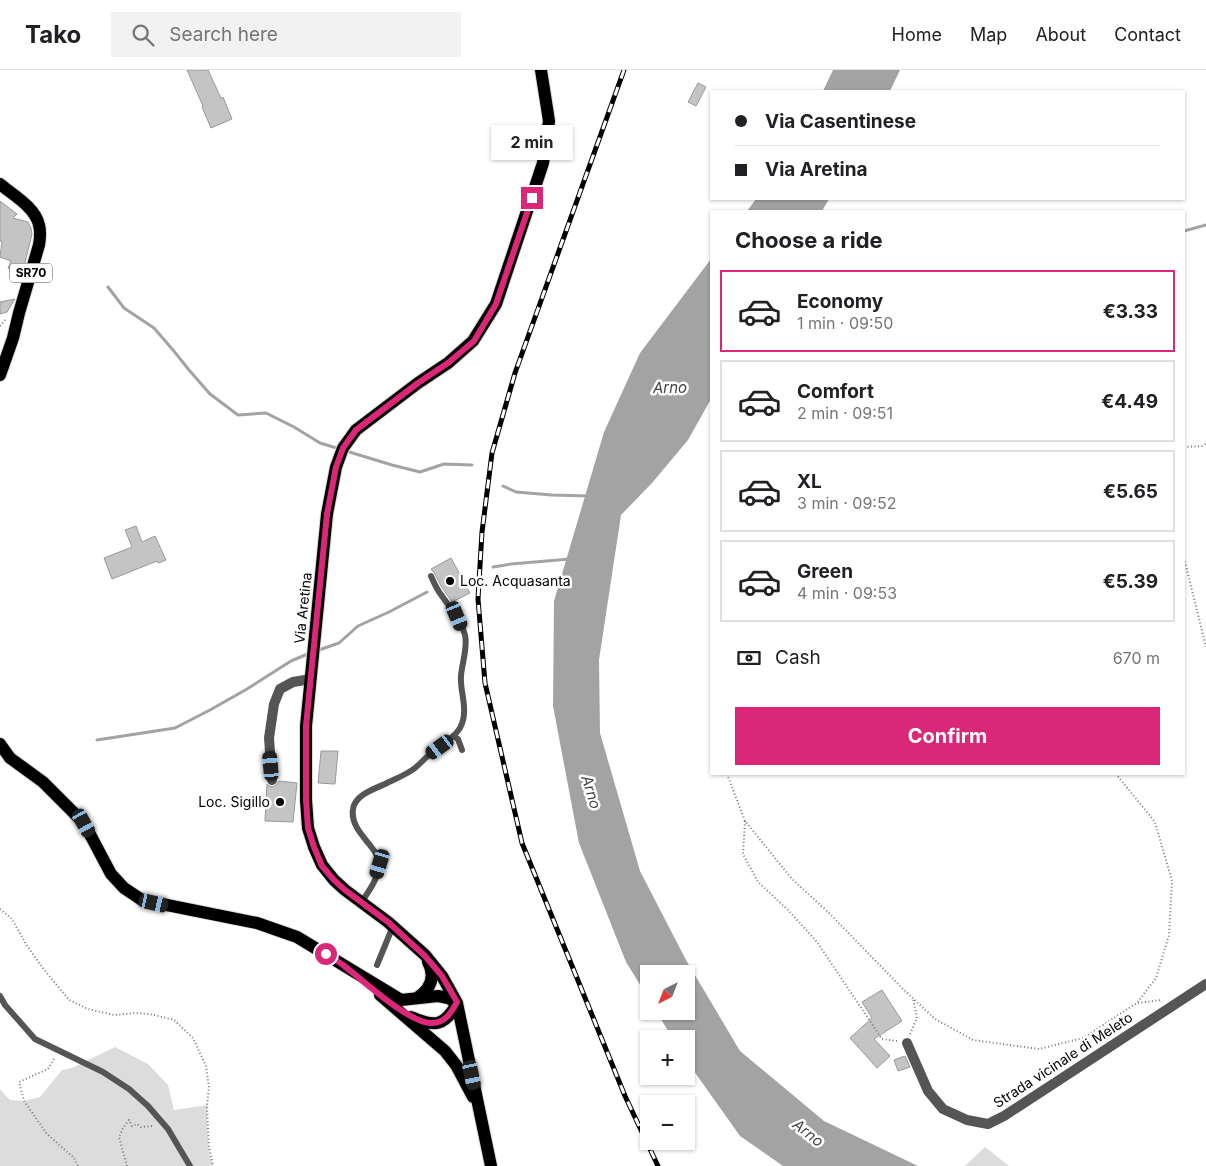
<!DOCTYPE html>
<meta charset="utf-8">
<style>
:root{--surface:#fff;--page:#f2f2f2;--text:#202124;--muted:#757577;--line:#e0e0e0;--accent:#db2777}
body{margin:0;font-family:Inter,sans-serif;background:var(--page);color:var(--text);height:100vh;display:flex;flex-direction:column;font-size:19px;white-space:nowrap}
*{box-sizing:border-box;margin:0}
p{font-size:16px;color:var(--muted)}
.icon{flex:none;width:28px;height:28px;fill:none;stroke:currentColor;stroke-width:2;stroke-linecap:round;stroke-linejoin:round}
.map{position:relative;flex:1;overflow:hidden}
.drawer{position:absolute;left:710px;top:140px;width:475px;height:565px;display:flex;flex-direction:column;background:var(--surface);border-radius:0px;box-shadow:0 1px 4px #0004}
.drawer>*{flex:none}
.banner{position:absolute;left:710px;top:20px;width:475px;height:110px;border-radius:0px;box-shadow:0 1px 4px #0004;display:grid;align-content:center;height:110px;padding:0 25px;background:var(--surface)}
.needle{width:32px;rotate:222deg}
.fabs{position:absolute;left:640px;top:895px;display:grid;gap:10px}
.fabs a{display:grid;place-items:center;width:55px;height:55px;border-radius:0px;background:var(--surface);box-shadow:0 1px 4px #0004;font-size:25px}
.end{position:absolute;width:22px;height:22px;margin:-11px;border:6px solid #db2777;background:#fff;box-shadow:0 0 0 2px #fff}
.from{border-radius:50%}
.bubble{position:absolute;height:35px;border-radius:0px;background:var(--surface);box-shadow:0 1px 4px #0004;font-size:16px;font-weight:700;line-height:35px;text-align:center}
.car{position:absolute;width:15px;height:30px;margin:-15px -8px;border-radius:6px;box-shadow:0 0 4px 1px #0007;background:linear-gradient(#222 24%,#8ab4d8 0 40%,#222 0 76%,#8ab4d8 0 86%,#222 0)}
.banner b{display:flex;align-items:center;gap:18px;height:48px;font-size:19px}
.banner b+b{border-top:1px solid var(--line)}
.banner i{width:12px;height:12px;background:var(--text)}
ul{padding:0;list-style:none}
li{display:flex;align-items:center;gap:15px;height:82px;margin:0 10px 8px;padding:0 15px;border:2px solid var(--line);border-radius:0px}
li div{flex:1}
li b{display:block;font-size:19px}
li em{font-style:normal;font-weight:700}
li.current{border-color:var(--accent)}
li>.icon{width:45px;height:45px;stroke-width:1.5}
h2{padding:0 25px;font-size:22px;line-height:60px}
.pay{display:flex;align-items:center;gap:12px;height:55px;padding:0 25px;font-size:19px}
.pay p{margin-inline-start:auto}
.primary-button{display:flex;gap:10px;margin-top:auto;padding:10px 25px}
.primary-button a{flex:1;height:58px;border-radius:0px;background:var(--accent);color:#fff;font-size:20px;font-weight:700;line-height:58px;text-align:center}
header{display:flex;align-items:center;gap:30px;box-sizing:border-box;height:70px;padding:0 25px;background:var(--surface);border-bottom:1px solid var(--line)}
header strong{font-size:24px}
nav{display:flex;gap:28px;margin-inline-start:auto;font-size:18px}
.search{width:350px;height:45px;background:var(--page);display:flex;align-items:center;gap:12px;box-sizing:border-box;padding:0 18px;border-radius:0px;color:var(--muted);font-size:19px}
.map>svg:first-child{display:block}
</style>
<header>
<strong>Tako</strong>
<div class="search"><svg class="icon" aria-label="search" viewBox="0 0 24 24"><circle cx="10" cy="10" r="6"/><path d="M15 15l6 6"/></svg>Search here</div>
<nav><a>Home</a><a>Map</a><a>About</a><a>Contact</a></nav>
</header>
<div class="map">
<svg width="1206" height="1096" viewBox="0 0 1206 1096">
<rect width="100%" height="100%" fill="#fff"/>
<path fill="#dcdcdc" d="M115,977L148,994L168,1015L174,1040L207,1035C207,1049 207,1087 214,1096H0V1019L10,1030L24,1031L40,1027L62,1000L72,998Z
M985,1077L1009,1096H965Z"/>
<path fill="#a3a3a3" d="M833,0H900L890,21H823Z
M756,129H829L822,141H747Z
M711,189V329L688,370L652,413L621,445L599,590L600,663L640,801L686,890L740,981L824,1051L918,1096H783L740,1066L686,990V969H673L656,941H686V904H649V929L626,892L579,773L553,636L554,531L604,362L640,283Z"/>
<g fill="none" stroke-linecap="round" stroke-linejoin="round">
<path stroke="#a3a3a3" stroke-width="3" d="M1184,161L1206,155
M108,217L124,238L154,258L173,280L189,300L210,324L238,345L266,343L294,357L320,373L340,379
M346,381L392,395L420,402L444,394L472,395
M503,416L516,422L552,425L589,426
M493,497L511,494L570,489
M316,581L339,573L358,556L389,542L427,522
M97,670L175,658L210,640L247,619L291,591L310,583"/>
</g>
<path fill="#c4c4c4" stroke="#999" d="M187,0H208L221,28L223,27L232,49L211,58L202,37L203,36Z
M698,13L706,17L696,36L688,32Z
M0,131L17,144L13,148L28,152L31,158L32,164L22,205L8,198L11,191L0,187L2,171H0Z
M15,229L7,242L0,244V232Z
M136,456L142,472L155,466L166,490L158,493L157,491L112,509L104,488L132,477L125,460Z
M451,488L470,523L452,532L441,516L435,504L431,499Z
M321,681H338L335,714L318,713Z
M279,711L297,713L293,752L265,751L267,714L269,716L273,717L276,715Z
M882,920L902,951L874,969L890,986L877,998L850,968L872,948L862,932Z
M905,986L910,997L898,1001L894,990Z"/>
<g fill="none" stroke-linecap="round" stroke-linejoin="round">
<defs>
<path id="primary" d="M0,114C13,125 35,137 39,155C41,162 40,169 39,175L19,243L13,268L0,305
M0,674L10,688L43,712L84,753L111,804L124,818L142,830L257,853L297,867L401,930L438,926L448,928L457,933
M380,925L445,981L456,995L473,1027
M417,928C431,919 436,907 428,892
M411,947C434,957 445,957 457,933
M491,1096L457,933L442,906L425,885L388,852L345,820L334,810L322,795L314,777L308,758L306,730V656L327,444L336,397L343,378L356,360L418,313L448,293L473,271L496,234L543,93L549,51L541,0"/>
</defs>
<use href="#primary" stroke="#dbdbdb" stroke-width="14"/>
<path stroke="#777" stroke-width="2" stroke-dasharray="1 2.5" stroke-linecap="butt" d="M0,256L5,250
M1184,377L1202,376L1206,374
M1184,488L1206,577
M727,704L745,751L792,809L829,843L901,917L935,949L973,970L1039,979L1083,968L1137,933L1156,908L1169,865L1172,811L1155,752L1116,704
M745,751L743,784L758,812L788,840L817,872L882,969L897,971
M0,839L12,849L26,874L42,897L69,930L88,939L114,945L135,943L150,944L174,950L193,968L206,996L209,1017L207,1035L208,1058L209,1076L213,1096
M1138,933L1161,930
M910,964L917,948L913,928
M54,989L48,999L19,1012L24,1031L47,1064L74,1088L78,1096
M127,1096L119,1067L123,1058L129,1050L132,1056L137,1054L141,1057L153,1056"/>
<path stroke="#555" stroke-width="6" d="M453,666L458,669L462,680
M361,833C368,822 378,809 379,796C381,777 349,763 353,739C355,725 374,719 385,714C395,709 406,705 415,698C420,694 424,689 429,685C439,678 453,669 460,658C462,654 464,648 464,643C465,631 460,618 461,606C462,593 468,577 465,565C461,549 450,538 442,526C437,520 434,513 431,506
M377,895L393,856
M0,926L5,935L35,969L103,1002L129,1019L148,1036L168,1059L190,1096"/>
<path stroke="#555" stroke-width="10" d="M272,710L269,668L274,634L280,619L293,612L311,609
M907,973L928,1021L943,1039L967,1050L988,1054L1004,1046L1206,914"/>
<use href="#primary" stroke="#000" stroke-width="12"/>
<defs>
<path id="rail" d="M624,0L515,303L492,383L482,462L478,529L485,613L522,773L625,1026L658,1096"/>
</defs>
<use href="#rail" stroke="#000" stroke-width="5"/>
<use href="#rail" stroke="#fff" stroke-width="3" stroke-dasharray="9" stroke-linecap="butt"/>
</g>
<g fill="none" stroke-linecap="round" stroke-linejoin="round">
<path stroke="#db2777" stroke-width="6" d="M326,884C332,888 338,891 343,895C362,909 409,954 432,953C445,953 451,943 457,932L442,906L425,886L388,852L345,820L334,810L322,796L314,777L308,758L306,730V656L327,444L336,397L343,378L356,360L418,313L448,293L474,271L496,234L532,128"/>
</g>
<g fill="#000" stroke="#fff" stroke-width="2">
<circle cx="450" cy="511" r="5"/>
<circle cx="280" cy="732" r="5"/>
</g>
<g text-anchor="middle" stroke-width="5" stroke-linejoin="round" paint-order="stroke">
<rect fill="#fff" stroke="#4c4c4c" stroke-width="1" x="10" y="193.5" width="42" height="19" rx="4"/>
<g font-size="12" font-weight="bold" fill="#000">
<text x="31" y="207">SR70</text>
</g>
<g font-size="14" fill="#000" stroke="#fff" text-anchor="start">
<text x="460" y="516">Loc. Acquasanta</text>
<text x="270" y="737" text-anchor="end">Loc. Sigillo</text>
</g>
<g font-size="14" fill="#000" stroke="#fff">
<text transform="translate(303 538) rotate(-84)" y="5">Via Aretina</text>
<text transform="translate(1063 990) rotate(-33)" y="5">Strada vicinale di Meleto</text>
</g>
<g font-size="15" font-style="italic" fill="#444" stroke="#fff">
<text x="670" y="323">Arno</text>
<text transform="translate(591 722) rotate(73)" y="5">Arno</text>
<text transform="translate(808 1063) rotate(38)" y="5">Arno</text>
</g>
</g>
</svg>
<div class="fabs">
<a><svg class="needle" viewBox="-14 -14 28 28"><path d="M0-13l5 13h-10z" fill="#e53935"/><path d="M0 13l5-13h-10z" fill="#757577"/></svg></a>
<a>+</a>
<a>−</a>
</div>
<i class="end from" style="left:326px;top:884px"></i>
<i class="end" style="left:532px;top:128px"></i>
<div class="bubble" style="left:491px;top:55px;width:82px">2 min</div>
<i class="car" style="left:457px;top:546px;rotate:157deg"></i>
<i class="car" style="left:440px;top:677px;rotate:234deg"></i>
<i class="car" style="left:271px;top:696px;rotate:355deg"></i>
<i class="car" style="left:84px;top:753px;rotate:151deg"></i>
<i class="car" style="left:380px;top:794px;rotate:197deg"></i>
<i class="car" style="left:154px;top:833px;rotate:103deg"></i>
<i class="car" style="left:472px;top:1005px;rotate:168deg"></i>
<div class="banner">
<b><i class="from"></i>Via Casentinese</b>
<b><i></i>Via Aretina</b>
</div>
<section class="drawer">
<h2>Choose a ride</h2>
<ul>
<li class="current"><svg class="icon" aria-label="car" viewBox="0 0 24 24"><path d="M5 17H2v-5l4-1 3-4h7l3 4 3 1v5h-3M9 17h6M6 11h13"/><circle cx="7" cy="17" r="2"/><circle cx="17" cy="17" r="2"/></svg><div><b>Economy</b><p>1 min · 09:50</p></div><em>€3.33</em></li>
<li><svg class="icon" aria-label="car" viewBox="0 0 24 24"><path d="M5 17H2v-5l4-1 3-4h7l3 4 3 1v5h-3M9 17h6M6 11h13"/><circle cx="7" cy="17" r="2"/><circle cx="17" cy="17" r="2"/></svg><div><b>Comfort</b><p>2 min · 09:51</p></div><em>€4.49</em></li>
<li><svg class="icon" aria-label="car" viewBox="0 0 24 24"><path d="M5 17H2v-5l4-1 3-4h7l3 4 3 1v5h-3M9 17h6M6 11h13"/><circle cx="7" cy="17" r="2"/><circle cx="17" cy="17" r="2"/></svg><div><b>XL</b><p>3 min · 09:52</p></div><em>€5.65</em></li>
<li><svg class="icon" aria-label="car" viewBox="0 0 24 24"><path d="M5 17H2v-5l4-1 3-4h7l3 4 3 1v5h-3M9 17h6M6 11h13"/><circle cx="7" cy="17" r="2"/><circle cx="17" cy="17" r="2"/></svg><div><b>Green</b><p>4 min · 09:53</p></div><em>€5.39</em></li>
</ul>
<div class="pay"><svg class="icon" aria-label="cash" viewBox="0 0 24 24"><path d="M3 7h18v10H3z"/><circle cx="12" cy="12" r="2"/></svg>Cash<p>670 m</p></div>
<div class="primary-button"><a>Confirm</a></div>
</section>
</div>
